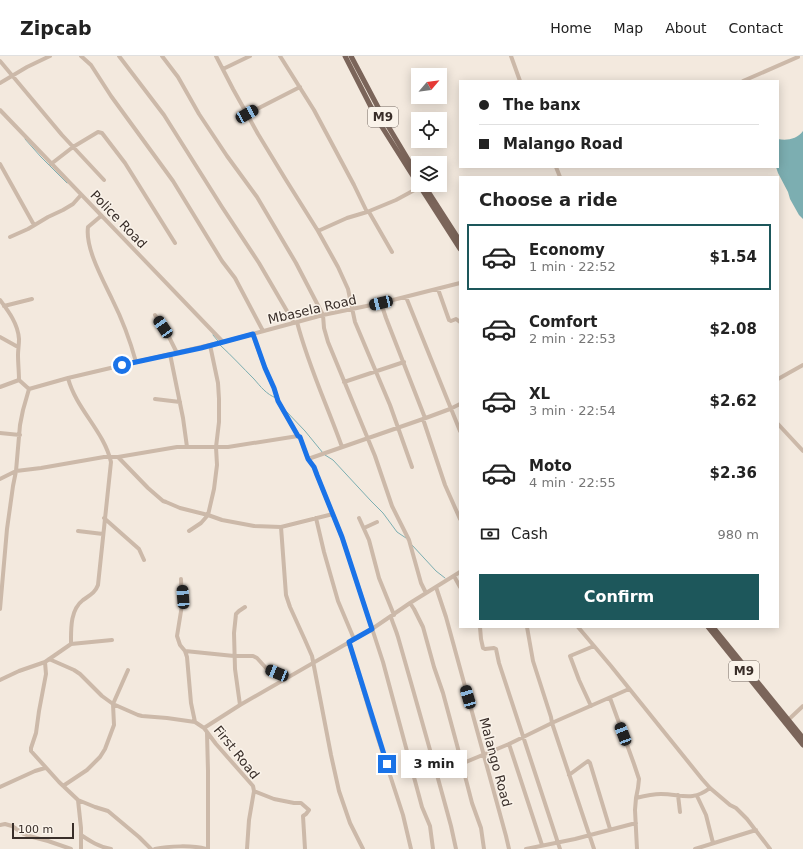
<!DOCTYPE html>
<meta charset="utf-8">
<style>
:root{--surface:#fff;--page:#f6f6f6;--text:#222;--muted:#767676;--line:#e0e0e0;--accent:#1d575b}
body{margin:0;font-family:"DejaVu Sans",sans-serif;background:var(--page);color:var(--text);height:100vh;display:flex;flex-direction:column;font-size:15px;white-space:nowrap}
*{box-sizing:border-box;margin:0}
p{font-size:13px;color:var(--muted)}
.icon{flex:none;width:22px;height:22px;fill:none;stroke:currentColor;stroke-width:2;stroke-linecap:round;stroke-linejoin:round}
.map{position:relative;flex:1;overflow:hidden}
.drawer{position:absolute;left:459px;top:120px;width:320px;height:452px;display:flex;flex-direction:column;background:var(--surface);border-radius:0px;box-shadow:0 2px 10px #0003}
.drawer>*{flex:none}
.banner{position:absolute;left:459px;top:24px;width:320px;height:88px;border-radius:0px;box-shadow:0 2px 10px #0003;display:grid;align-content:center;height:88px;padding:0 20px;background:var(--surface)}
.needle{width:26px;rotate:61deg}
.tools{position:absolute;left:411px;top:12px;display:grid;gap:8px}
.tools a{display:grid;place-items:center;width:36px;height:36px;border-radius:0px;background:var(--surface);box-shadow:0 2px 10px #0003;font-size:20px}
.scale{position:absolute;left:12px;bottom:10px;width:62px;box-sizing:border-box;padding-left:4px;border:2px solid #392e29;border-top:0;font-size:11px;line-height:14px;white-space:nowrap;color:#392e29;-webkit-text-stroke:3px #faf3ea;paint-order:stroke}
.end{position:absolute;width:18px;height:18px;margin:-9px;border:5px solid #1a73e8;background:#fff;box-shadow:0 0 0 2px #fff}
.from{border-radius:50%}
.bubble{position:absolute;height:28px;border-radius:0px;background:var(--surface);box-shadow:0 2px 10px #0003;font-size:13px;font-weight:700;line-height:28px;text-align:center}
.car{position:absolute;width:12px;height:24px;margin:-12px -6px;border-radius:5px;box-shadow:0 0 3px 1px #0007;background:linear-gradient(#222 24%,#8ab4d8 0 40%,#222 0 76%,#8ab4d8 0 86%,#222 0)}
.banner b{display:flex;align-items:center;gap:14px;height:38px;font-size:15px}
.banner b+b{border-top:1px solid var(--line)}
.banner i{width:10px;height:10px;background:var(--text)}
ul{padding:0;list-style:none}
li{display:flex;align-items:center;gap:12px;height:66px;margin:0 8px 6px;padding:0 12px;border:2px solid transparent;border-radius:0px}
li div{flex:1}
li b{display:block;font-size:15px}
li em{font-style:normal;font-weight:700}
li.active{border-color:var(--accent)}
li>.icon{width:36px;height:36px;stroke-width:1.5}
h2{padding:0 20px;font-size:18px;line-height:48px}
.pay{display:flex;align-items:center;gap:10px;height:44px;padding:0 20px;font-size:15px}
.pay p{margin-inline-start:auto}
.cta{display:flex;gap:8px;margin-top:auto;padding:8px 20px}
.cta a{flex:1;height:46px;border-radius:0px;background:var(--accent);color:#fff;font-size:16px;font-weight:700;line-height:46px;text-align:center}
header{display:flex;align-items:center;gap:24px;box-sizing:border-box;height:56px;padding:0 20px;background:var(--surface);border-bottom:1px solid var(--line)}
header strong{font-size:19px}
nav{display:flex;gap:22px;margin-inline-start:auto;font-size:14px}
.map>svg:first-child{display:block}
</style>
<header>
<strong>Zipcab</strong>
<nav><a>Home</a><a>Map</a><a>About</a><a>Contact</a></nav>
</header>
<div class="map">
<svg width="803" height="793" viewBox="0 0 803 793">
<rect width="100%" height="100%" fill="#f3e9de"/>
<path fill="#7caeb1" d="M803,75V163L799,159L790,143L788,136L778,117L776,111H778V83C787,85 797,83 803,75Z"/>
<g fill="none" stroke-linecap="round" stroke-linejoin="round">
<path stroke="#7caeb1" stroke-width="1" d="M25,83L41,101L67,127
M213,279L218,285
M220,289C232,300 243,312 254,323C261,331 266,338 276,342
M285,354L305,375L323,397
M325,399L333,404L371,445L383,457L397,476L406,482
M412,489L436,515L445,522"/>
<path stroke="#ccb9a9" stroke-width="4" d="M81,0L91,9L111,40L173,125L222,205L235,222L263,275
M119,0L164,59L222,151L259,207L294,267
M162,0L178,21L199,58L227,100L257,141L296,207L323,259L324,272L328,286L375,400L392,450L409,484L421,527L426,537
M216,0L233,33L258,78L286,124L318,175L338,211L348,233L355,266L390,349L412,411
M280,0L314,54L354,129L367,156L396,144L420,131
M511,0L520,25
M0,5L62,79L104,124
M223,13L250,0
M743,25L798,1
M0,27L27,11L50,0
M0,54L223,286
M247,58L300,31
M0,108L34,169
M51,108L73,91L98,76L102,77L125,107L175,187
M556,111L560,121
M369,156L392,196
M101,160L88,171C85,192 103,224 112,243C122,263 130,284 136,306
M318,175L347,162L367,156
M10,181L28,173L48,161L63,154L73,148L81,139
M438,233L449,264L451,265L456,263L460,266
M406,241L460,375
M0,244C9,256 18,268 19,283C19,289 18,294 18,299C18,307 19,316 19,324
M381,247L386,262L425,362
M4,250L32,243
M155,259L169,281L177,297
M297,266C308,309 327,349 342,391
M253,279L265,312L274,332L278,345L298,380L300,381L308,403L314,411L317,419L342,481L383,606L422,751L430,770L433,793
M0,281L18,291
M170,298L183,362L187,391
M68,322C76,353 104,375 111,406L98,529C95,537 90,539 83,544C70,554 71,573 71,588
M778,323L803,309
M19,324L29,333
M344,326L404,306
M0,331L19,324
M29,333L68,322L136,306L223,286L323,259L381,247L460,227
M155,343L180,346
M423,363L445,429L460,463
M778,368L803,395
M0,377L20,379
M118,401L148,432L163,445L166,446L180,452L208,459L222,464L254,470L281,471
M308,403L423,363L450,353L460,348
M0,423L16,415L41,412L104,401H118L177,391H228L298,380
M333,458L281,471L286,539L290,551L305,584L312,600L331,699L339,735L350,767L363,793
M104,462L139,493L144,504
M316,462L324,496L338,545L354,583
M359,462L369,484L379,522L394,559
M364,472L377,466
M78,475L103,478
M189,475L201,467L208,459L214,433L217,409L216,391L219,366V343L218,327L210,289
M454,520L460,531
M181,523L182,549L177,580L180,589L185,595L187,601L191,647L195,666
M436,531L446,561L506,780L509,793
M410,547L414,553L423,571L434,611L443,637L457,689L472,747L481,772L484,793
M0,553L7,473L13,430L16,415L20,369L23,354L29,333
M391,561C393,568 396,574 398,581C416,644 434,707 451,770L456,793
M480,571L481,583L483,592L485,593L494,592L496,593L499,607L560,793
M527,571L533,605L551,661L552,667L594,793
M578,571L611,610L702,723L710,732L730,749L736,752L747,763L770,793
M349,586L373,667L403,759L411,793
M185,595L234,600H253L257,602L266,612L288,621
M49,603L74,614L80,618L102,640L113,648L138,659L142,660L167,662L195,666L204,672
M45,606L46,618L39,655L36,677L31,692V695L59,726L78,744L95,751L108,755L139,781L151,793
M0,624L19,615L45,606L71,588L112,584
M610,642L634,708L639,723L638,732L636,742L635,754L637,793
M240,649L235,613L234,577L236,558L239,555L245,551
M591,650L579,624L570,600L594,590
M786,666L803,650
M207,677L208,715V793
M509,688L542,789
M437,718L509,688L554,666L629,633
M569,719L588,705L590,707L610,773
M63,730L87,714L100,701L105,693L114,669L113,648L128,614
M0,731L35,715L45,712
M254,735L274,743L294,747H301L309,754L306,758L303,760L305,793
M678,739L680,756
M697,740L706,759L713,787
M636,742C644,740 652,738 661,738C681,738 692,746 710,732
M78,744L81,772V793
M0,769L5,768L12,770L24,778L29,780L48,785L71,793
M81,779C90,785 99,791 111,793
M155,793C168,790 193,789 206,793
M247,793L249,764L254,735L253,730L216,688L204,672L240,649L372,573L410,547L460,516
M526,793L575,783L636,767
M695,793L756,774"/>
<path stroke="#7b655a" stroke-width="5" d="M345,0L370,49L382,71L418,128
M351,0L388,70L418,120
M419,129L460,193
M424,129L460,185
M708,571L803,689
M713,571L803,682"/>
</g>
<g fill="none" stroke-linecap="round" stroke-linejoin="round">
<path stroke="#1a73e8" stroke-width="5" d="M122,309L201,292L253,278L265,312L274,332L278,345L298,380L300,381L308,403L314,411L317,419L342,481L372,573L349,586L387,708"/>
</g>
<g text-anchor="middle" stroke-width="3" stroke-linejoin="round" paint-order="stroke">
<g fill="#faf3ea" stroke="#736963" stroke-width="1">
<rect x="368" y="51" width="30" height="20" rx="3"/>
<rect x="729" y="605" width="30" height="20" rx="3"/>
</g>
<g font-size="12" font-weight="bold" fill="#392e29">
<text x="383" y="65">M9</text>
<text x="744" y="619">M9</text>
</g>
<g font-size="13" fill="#392e29" stroke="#faf3ea">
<text transform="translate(119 163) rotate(46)" y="5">Police Road</text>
<text transform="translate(312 253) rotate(-13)" y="5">Mbasela Road</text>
<text transform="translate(237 696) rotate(51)" y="5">First Road</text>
<text transform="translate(496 706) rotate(75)" y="5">Malango Road</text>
</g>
</g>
</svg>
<div class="tools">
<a><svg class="needle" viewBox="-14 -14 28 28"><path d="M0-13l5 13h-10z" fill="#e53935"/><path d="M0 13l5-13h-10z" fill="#767676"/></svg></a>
<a><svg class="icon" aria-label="locate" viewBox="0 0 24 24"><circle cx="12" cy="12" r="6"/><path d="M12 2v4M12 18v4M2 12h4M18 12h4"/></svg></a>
<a><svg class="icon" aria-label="layers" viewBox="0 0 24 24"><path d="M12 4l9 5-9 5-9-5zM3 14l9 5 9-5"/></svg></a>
</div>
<div class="scale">100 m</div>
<i class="end from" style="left:122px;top:309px"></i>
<i class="end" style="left:387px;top:708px"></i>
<div class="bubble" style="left:401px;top:694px;width:66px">3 min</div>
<i class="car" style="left:247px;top:58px;rotate:61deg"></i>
<i class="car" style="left:381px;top:247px;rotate:257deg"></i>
<i class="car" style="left:163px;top:271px;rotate:326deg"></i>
<i class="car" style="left:183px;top:541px;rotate:356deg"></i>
<i class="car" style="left:277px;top:617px;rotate:292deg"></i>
<i class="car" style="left:468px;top:641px;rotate:344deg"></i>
<i class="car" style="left:623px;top:678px;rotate:339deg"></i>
<div class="banner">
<b><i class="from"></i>The banx</b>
<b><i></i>Malango Road</b>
</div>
<section class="drawer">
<h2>Choose a ride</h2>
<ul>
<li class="active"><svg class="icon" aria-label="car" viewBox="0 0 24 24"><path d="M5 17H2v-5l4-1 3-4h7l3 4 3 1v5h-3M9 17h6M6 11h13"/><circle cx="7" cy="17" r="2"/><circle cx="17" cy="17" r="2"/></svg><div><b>Economy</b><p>1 min · 22:52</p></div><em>$1.54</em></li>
<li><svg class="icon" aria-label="car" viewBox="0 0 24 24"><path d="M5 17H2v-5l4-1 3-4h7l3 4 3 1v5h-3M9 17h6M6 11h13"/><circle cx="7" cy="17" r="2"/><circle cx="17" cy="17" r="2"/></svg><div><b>Comfort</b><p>2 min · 22:53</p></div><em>$2.08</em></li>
<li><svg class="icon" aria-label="car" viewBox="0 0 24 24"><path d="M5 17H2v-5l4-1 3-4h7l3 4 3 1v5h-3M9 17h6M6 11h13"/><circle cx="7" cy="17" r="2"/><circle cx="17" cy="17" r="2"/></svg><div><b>XL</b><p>3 min · 22:54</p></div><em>$2.62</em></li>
<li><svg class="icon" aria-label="car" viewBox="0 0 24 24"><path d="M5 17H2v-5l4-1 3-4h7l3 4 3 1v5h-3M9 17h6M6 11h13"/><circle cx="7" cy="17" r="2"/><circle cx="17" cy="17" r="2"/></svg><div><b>Moto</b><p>4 min · 22:55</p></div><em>$2.36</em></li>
</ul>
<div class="pay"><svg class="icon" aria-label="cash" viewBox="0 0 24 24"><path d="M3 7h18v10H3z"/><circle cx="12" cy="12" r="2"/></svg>Cash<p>980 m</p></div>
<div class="cta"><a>Confirm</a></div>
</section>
</div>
